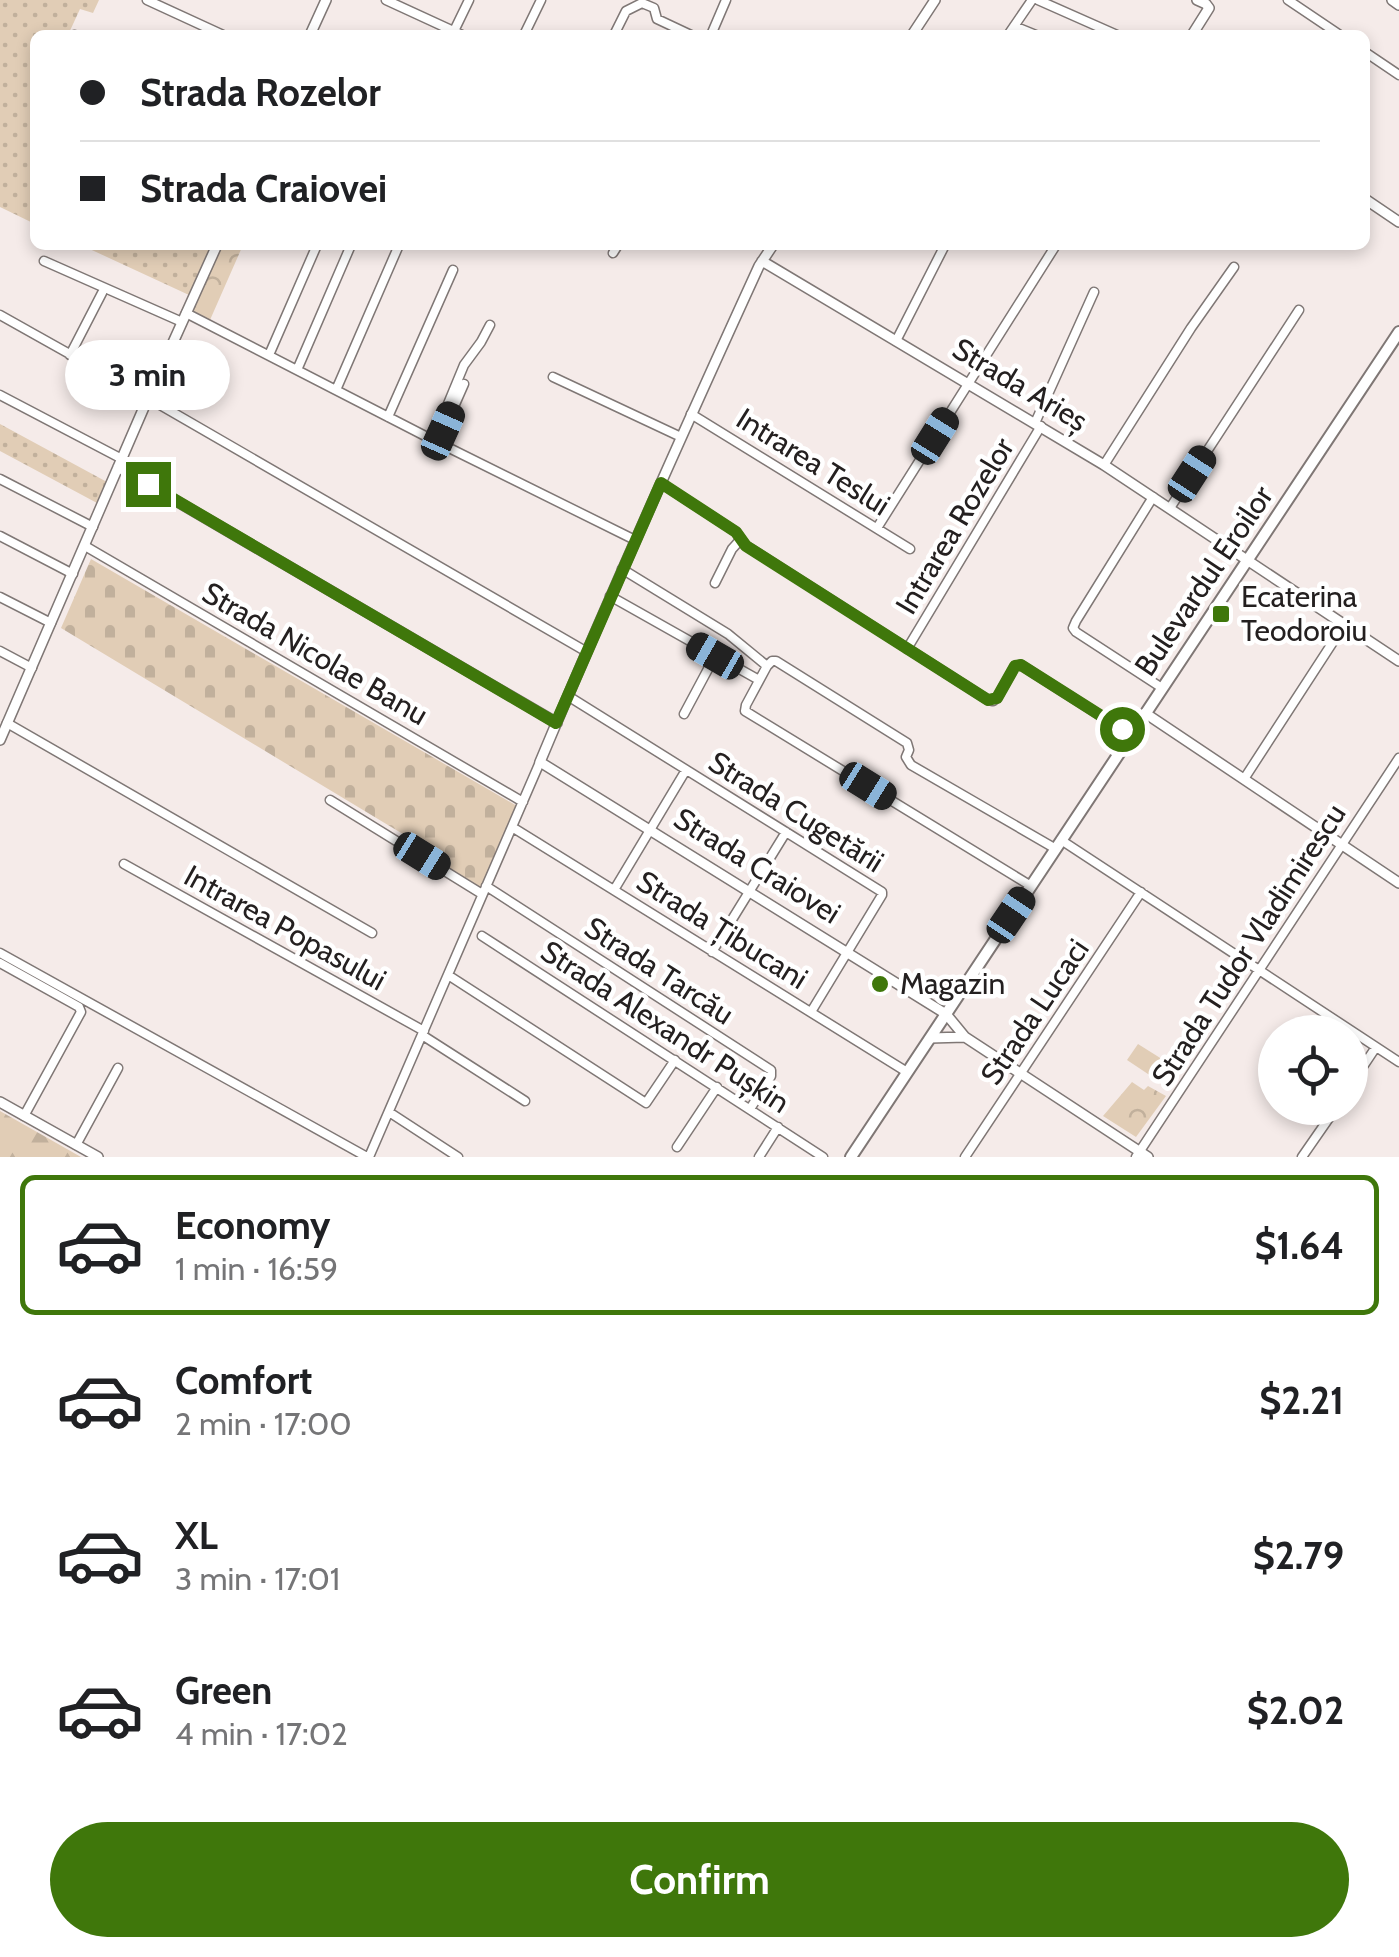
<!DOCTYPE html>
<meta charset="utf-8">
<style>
:root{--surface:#fff;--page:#f6f6f6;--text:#202124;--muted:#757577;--line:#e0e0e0;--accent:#3f770b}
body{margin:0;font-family:Cabin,sans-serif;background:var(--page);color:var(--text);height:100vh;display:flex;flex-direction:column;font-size:38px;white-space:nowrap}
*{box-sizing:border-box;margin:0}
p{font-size:32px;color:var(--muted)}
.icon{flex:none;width:55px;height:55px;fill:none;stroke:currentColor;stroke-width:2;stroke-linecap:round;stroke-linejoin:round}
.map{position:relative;height:1157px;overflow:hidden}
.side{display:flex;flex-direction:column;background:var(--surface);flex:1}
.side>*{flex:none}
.guide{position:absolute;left:30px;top:30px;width:1340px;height:220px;border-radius:15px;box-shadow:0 5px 15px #0003;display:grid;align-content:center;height:220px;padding:0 50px;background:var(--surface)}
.controls{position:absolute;left:1258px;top:1015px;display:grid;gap:20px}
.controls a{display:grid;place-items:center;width:110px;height:110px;border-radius:50%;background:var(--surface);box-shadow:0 5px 15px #0003;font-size:50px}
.end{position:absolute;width:45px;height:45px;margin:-22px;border:12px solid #3f770b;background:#fff;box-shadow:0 0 0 5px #fff}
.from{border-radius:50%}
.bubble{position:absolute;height:70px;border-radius:35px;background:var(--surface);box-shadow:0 5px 15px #0003;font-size:32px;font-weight:800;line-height:70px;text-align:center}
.car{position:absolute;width:30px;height:60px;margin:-30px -15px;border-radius:12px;box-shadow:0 0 8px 2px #0007;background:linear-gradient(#222 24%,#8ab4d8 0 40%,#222 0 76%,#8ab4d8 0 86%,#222 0)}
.guide b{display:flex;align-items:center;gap:35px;height:95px;font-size:38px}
.guide b+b{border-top:2px solid var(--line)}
.guide i{width:25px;height:25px;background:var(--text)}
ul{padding:18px 0 0;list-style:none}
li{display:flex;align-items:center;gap:30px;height:140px;margin:0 20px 15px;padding:0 30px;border:5px solid transparent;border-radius:15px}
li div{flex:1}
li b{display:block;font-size:38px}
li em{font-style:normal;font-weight:800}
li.current{border-color:var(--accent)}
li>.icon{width:90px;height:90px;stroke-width:1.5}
.button{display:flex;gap:20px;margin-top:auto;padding:20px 50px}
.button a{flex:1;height:115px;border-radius:60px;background:var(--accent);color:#fff;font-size:40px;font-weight:800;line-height:115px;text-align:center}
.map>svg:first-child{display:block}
</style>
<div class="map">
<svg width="1399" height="1157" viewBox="0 0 1399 1157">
<defs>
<pattern id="grass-dots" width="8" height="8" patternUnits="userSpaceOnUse" patternTransform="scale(2.5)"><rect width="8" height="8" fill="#e1cdb6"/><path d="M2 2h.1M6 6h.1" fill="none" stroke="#c1b09c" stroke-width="1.8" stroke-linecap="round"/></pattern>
<pattern id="forest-firs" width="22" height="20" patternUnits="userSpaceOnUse" patternTransform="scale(2.5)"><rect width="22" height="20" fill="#e1cdb6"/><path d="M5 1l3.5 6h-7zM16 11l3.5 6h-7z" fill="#c1b09c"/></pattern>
<pattern id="cemetery-stones" width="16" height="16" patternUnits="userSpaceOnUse" patternTransform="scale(2.5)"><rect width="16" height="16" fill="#e1cdb6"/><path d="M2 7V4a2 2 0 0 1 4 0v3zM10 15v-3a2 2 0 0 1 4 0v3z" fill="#c1b09c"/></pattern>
<pattern id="park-crowns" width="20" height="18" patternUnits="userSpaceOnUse" patternTransform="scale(2.5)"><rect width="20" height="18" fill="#e1cdb6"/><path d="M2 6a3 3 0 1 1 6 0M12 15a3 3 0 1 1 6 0" fill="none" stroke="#c1b09c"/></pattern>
</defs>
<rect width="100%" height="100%" fill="#f5ebe9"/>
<path fill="url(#grass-dots)" d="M0,0H99L93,13L80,9L68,35H35V224L0,207Z
M81,245H211L189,295Z
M0,424L107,482L97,503L0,451Z"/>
<path fill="url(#forest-firs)" d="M0,1111L81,1157H0Z"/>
<path fill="url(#cemetery-stones)" d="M91,559L517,806L482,893L447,871L451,863L61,628Z"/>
<path fill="url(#park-crowns)" d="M221,245H243L210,320L191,310Z
M1132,1082L1144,1090L1148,1086L1166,1096L1136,1137L1103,1116Z"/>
<path fill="#e1cdb6" d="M1138,1044L1165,1061L1154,1078L1127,1060Z"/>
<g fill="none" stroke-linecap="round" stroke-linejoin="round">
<defs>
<path id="minor" d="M147,0L223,35
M386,0L462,35
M1038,0L1117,35
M1288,0L1340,35
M1014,26L1036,35
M454,31L469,0
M74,35H75
M524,35L541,0
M614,35L626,11L642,3L654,8L657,19L691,35
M711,35L726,0
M1008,35L1032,0
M1365,52L1399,75
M613,253L618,245
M44,261L182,322
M186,313L433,440L635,540
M0,315L148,398L587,652
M896,341L945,245
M70,355L102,293
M269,355L317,245
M297,370L351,245
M553,377L681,437
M336,390L399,245
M0,395L122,459
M691,414L910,549
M388,417L453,270
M1035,423L1094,292
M433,440L464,365L481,342L490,325
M438,443L464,384
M1104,465L1191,328L1234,267
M0,479L93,527
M661,483L736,532L745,545L988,700L993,701L997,698L1015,666L1021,665L1131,735
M1153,497L1076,621L1073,628L1076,632L1162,688
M1170,508L1299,310
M877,528L1056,245
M0,536L73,574
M85,546L523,802
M622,569L728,634L767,666
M715,583L732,549L741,539
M610,596L759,680
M0,597L51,623
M907,649L1041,426
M0,651L32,668
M767,666L746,705L745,711L1031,886
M767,666L772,661H776L907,743L909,750L906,757L911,765L1056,849
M568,696L882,892V895L811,1012
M684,714L715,656
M7,723L372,933
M1244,779L1344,625
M330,800L482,894
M512,827L907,1072
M1061,840L1399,1062
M124,864L424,1031
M486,886L771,1070V1076L750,1109
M614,890L686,770
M482,936L823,1157
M712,952L786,832
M0,953L367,1157
M0,963L79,1007L81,1012L24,1116
M448,975L646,1103L675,1060
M422,1035L525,1101
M1350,1086L1376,1047
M389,1112L458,1157
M76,1145L118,1068
M677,1147L717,1087
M369,1157L540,762
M759,1157L778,1127
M965,1157L1141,892
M1136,1157L1399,758
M1302,1157L1336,1108"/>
<path id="tertiary" d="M1392,0L1399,5
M310,35L326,0
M912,35L935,0
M1192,35L1209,8L1206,4L1197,0
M1365,199L1399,222
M773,245L759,266C684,430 610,595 540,762L946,1014L965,1037L1148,1157
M762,261L1104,465L1399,661
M118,467L557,723
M1145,713L1399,883
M0,740L148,398L217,245
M930,1038L965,1037
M0,1102L98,1157"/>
<path id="secondary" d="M851,1157L1399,332"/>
</defs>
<use href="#minor" stroke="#7f7775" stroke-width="11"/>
<use href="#tertiary" stroke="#7f7775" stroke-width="12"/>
<use href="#secondary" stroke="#7f7775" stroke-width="14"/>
<use href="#minor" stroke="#fff" stroke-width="8"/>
<use href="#tertiary" stroke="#fff" stroke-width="9"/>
<use href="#secondary" stroke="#fff" stroke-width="10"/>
</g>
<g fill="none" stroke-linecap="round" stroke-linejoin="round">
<path stroke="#3f770b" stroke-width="12" d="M148,484L556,723L661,483L736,532L746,546L988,700L997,698L1015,666L1021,665L1122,729"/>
</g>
<g fill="#3f770b" stroke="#fff" stroke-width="4">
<rect x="1211" y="604" width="20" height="20" rx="5"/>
<circle cx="880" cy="984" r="10"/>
</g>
<g text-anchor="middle" stroke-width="9" stroke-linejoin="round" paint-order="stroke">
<g font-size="30" fill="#242020" stroke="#fff">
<text transform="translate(1020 385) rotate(31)" y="10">Strada Arieș</text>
<text transform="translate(813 462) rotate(32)" y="10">Intrarea Teslui</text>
<text transform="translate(955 526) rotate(-59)" y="10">Intrarea Rozelor</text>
<text transform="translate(1204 581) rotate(-56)" y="10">Bulevardul Eroilor</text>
<text transform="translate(315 654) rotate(30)" y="10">Strada Nicolae Banu</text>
<text transform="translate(796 812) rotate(32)" y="10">Strada Cugetării</text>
<text transform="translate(757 866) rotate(32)" y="10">Strada Craiovei</text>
<text transform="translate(285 928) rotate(29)" y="10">Intrarea Popasului</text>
<text transform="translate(722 930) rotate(32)" y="10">Strada Țibucani</text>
<text transform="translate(1249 945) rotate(-57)" y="10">Strada Tudor Vladimirescu</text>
<text transform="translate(659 971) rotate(33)" y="10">Strada Tarcău</text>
<text transform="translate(1035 1012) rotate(-56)" y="10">Strada Lucaci</text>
<text transform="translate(665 1027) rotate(33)" y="10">Strada Alexandr Pușkin</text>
</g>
<g font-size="30" fill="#242020" stroke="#fff" text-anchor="start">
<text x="1241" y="607">Ecaterina<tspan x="1241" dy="34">Teodoroiu</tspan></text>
<text x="900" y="994">Magazin</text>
</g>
</g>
</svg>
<div class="controls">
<a><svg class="icon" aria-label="locate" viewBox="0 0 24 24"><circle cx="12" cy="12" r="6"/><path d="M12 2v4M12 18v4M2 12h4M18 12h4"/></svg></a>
</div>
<i class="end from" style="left:1122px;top:729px"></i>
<i class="end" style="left:148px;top:484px"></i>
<div class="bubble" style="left:65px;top:340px;width:165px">3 min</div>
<i class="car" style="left:443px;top:431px;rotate:24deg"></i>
<i class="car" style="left:935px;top:436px;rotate:32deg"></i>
<i class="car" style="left:1192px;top:474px;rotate:33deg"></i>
<i class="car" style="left:715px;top:656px;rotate:300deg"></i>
<i class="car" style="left:868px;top:786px;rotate:122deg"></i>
<i class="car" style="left:422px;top:856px;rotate:122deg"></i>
<i class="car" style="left:1011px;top:915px;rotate:34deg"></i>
<div class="guide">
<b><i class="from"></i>Strada Rozelor</b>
<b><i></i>Strada Craiovei</b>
</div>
</div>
<section class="side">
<ul>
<li class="current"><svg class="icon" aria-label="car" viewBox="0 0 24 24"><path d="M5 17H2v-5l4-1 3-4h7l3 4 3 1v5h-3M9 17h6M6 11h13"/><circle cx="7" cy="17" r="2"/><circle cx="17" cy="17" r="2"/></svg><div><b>Economy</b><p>1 min · 16:59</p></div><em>$1.64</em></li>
<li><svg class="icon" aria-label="car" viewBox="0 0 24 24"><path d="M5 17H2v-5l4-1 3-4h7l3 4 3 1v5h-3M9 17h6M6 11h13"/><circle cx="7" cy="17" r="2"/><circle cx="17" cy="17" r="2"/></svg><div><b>Comfort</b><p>2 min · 17:00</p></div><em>$2.21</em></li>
<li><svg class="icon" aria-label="car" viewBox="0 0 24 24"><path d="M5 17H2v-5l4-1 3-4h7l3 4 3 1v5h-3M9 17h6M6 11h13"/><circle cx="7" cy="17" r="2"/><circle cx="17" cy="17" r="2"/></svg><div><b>XL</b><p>3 min · 17:01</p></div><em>$2.79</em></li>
<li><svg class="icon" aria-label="car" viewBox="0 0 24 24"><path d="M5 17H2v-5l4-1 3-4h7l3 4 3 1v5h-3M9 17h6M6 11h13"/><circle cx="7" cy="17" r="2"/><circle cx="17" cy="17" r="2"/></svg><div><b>Green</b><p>4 min · 17:02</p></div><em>$2.02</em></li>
</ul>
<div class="button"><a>Confirm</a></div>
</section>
